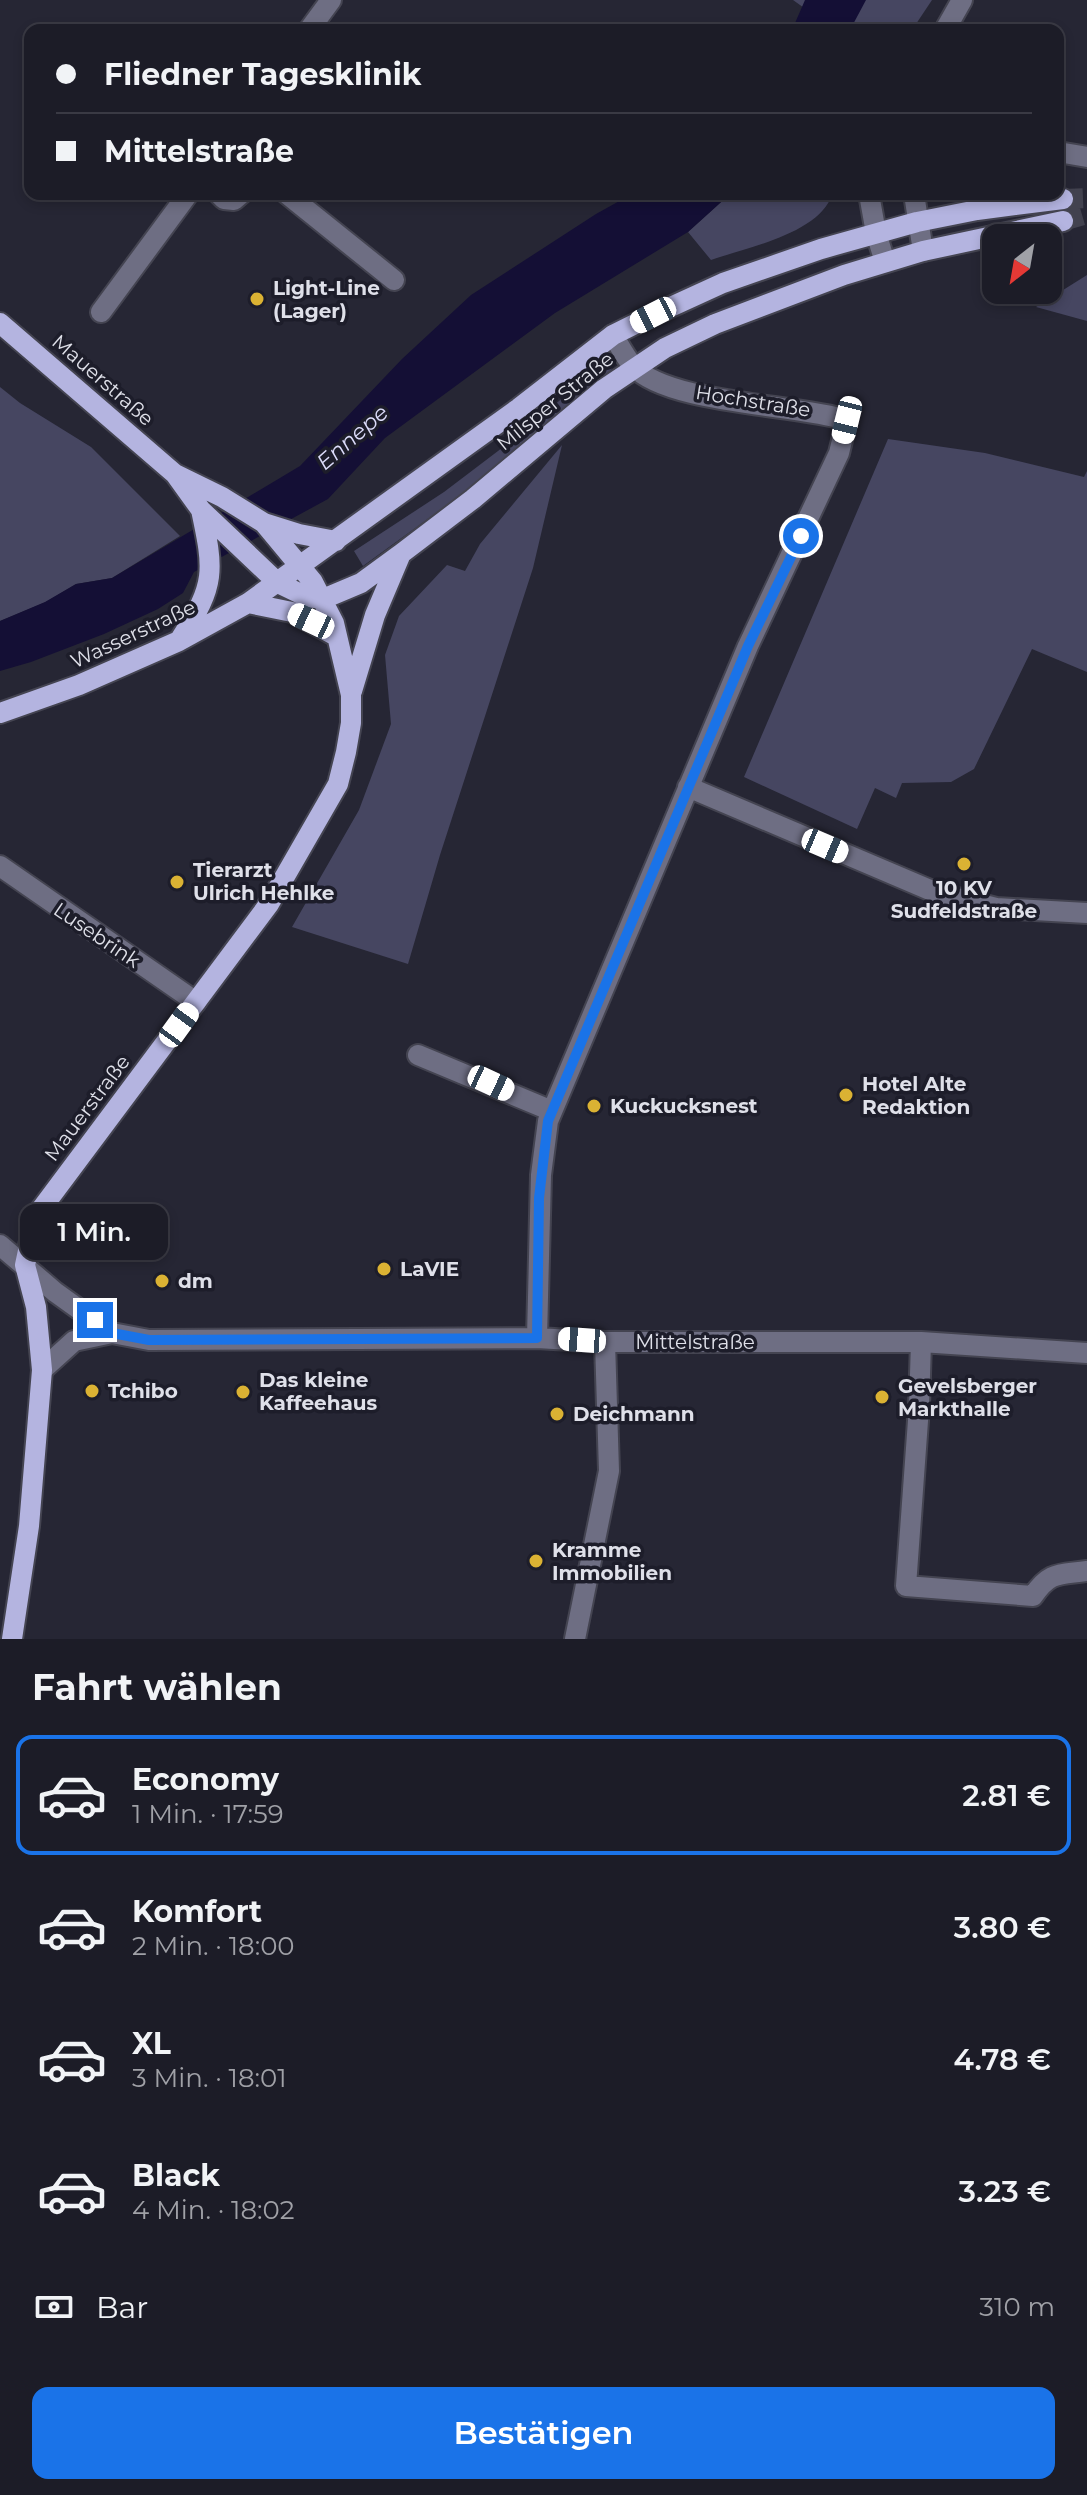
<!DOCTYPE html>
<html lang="de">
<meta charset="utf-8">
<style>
:root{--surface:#1c1c27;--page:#25252f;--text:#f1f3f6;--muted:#a0a1a7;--line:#3a3a44;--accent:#1a73e8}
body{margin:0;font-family:Montserrat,sans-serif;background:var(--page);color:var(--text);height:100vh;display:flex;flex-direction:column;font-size:30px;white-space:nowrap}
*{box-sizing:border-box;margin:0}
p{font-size:26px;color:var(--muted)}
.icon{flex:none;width:44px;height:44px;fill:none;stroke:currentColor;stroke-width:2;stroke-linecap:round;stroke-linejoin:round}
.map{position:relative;height:1639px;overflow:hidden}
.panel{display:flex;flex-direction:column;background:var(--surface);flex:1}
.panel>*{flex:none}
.banner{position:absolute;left:24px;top:24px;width:1040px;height:176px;border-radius:16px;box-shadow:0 4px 12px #0003,0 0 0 2px var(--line);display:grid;align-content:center;height:176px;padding:0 32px;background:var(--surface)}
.needle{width:52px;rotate:211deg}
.controls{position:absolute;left:982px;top:224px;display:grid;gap:16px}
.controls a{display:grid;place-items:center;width:80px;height:80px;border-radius:16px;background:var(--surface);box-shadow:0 4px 12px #0003,0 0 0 2px var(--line);font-size:40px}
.end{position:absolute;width:36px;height:36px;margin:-18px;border:10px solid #1a73e8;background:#fff;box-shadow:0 0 0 4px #fff}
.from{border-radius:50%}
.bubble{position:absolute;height:56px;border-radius:16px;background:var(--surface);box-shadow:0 4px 12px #0003,0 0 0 2px var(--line);font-size:26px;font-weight:600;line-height:56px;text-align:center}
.car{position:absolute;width:24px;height:48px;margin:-24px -12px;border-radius:10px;box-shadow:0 0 6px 2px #0007;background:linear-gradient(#fff 24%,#345 0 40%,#fff 0 76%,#345 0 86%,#fff 0)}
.banner b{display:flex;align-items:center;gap:28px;height:76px;font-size:30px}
.banner b+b{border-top:2px solid var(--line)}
.banner i{width:20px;height:20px;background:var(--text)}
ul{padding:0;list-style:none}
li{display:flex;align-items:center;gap:24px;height:120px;margin:0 16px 12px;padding:0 16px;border:4px solid transparent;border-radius:16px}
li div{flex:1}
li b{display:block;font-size:30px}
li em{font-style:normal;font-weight:600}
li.selected{border-color:var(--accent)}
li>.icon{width:72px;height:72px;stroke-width:1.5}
h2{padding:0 32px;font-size:36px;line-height:96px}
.pay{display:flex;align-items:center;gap:20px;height:88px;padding:0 32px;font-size:30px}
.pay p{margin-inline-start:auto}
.primary-button{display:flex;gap:16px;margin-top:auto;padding:16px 32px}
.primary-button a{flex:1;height:92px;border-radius:16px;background:var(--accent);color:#fff;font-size:32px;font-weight:600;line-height:92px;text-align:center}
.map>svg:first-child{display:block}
</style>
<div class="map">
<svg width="1087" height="1639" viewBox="0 0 1087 1639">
<rect width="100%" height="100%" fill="#262634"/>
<path fill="#464661" d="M793,0H932L912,30H835Z
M730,194H832C821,233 746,248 711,260L688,232Z
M1087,275V321L1036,307Z
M607,357L614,364L611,370L600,380L458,497L363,566L354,551L444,492L498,451L559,401Z
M0,387L20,403L91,447L180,536L112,578L76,584L46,602L0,621Z
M888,439L985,453L1084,477L1087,471V672L1032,649L974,769L951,782L902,783L896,798L875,788L857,829L744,777Z
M562,445L533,568L440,855L408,964L292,927L359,810L391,724L385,655L399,616L447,565L465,571L480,544Z"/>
<path fill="#140f35" d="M805,0H866L850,30H792Z
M632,194H730L688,232L555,313L385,438L328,499L194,572L183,593L158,609L104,634L31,662L0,671V621L45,602L76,584L112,578L300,466L402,359L471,295L596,214Z"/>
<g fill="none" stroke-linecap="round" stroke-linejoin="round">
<path stroke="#42424f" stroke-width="20" stroke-dasharray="20 10" stroke-linecap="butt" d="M1063,199L1087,198
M1063,221L1087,214"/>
<defs>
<path id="minor" d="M309,30L331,0
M945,30L962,0
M1058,152L1087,157
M219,194L224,199L234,200L241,194
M287,194L394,280
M869,194L876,233L885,262
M914,194L923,251
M101,312L188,194
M688,787L937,893L996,908L1087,913
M0,866L196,1002
M418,1055L552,1111
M0,1245L55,1292L112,1333
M537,1338L541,1175L548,1121L748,646L839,453L847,420C796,404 668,404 633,366C625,357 619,345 613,335
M921,1342L919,1407L906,1586L1033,1596C1050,1571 1059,1575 1087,1571
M42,1370L74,1341L112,1333L149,1340L537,1338L605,1342H921L1087,1353
M575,1639L609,1471L605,1342"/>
<path id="major" d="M0,323L175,474L201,510L278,583L307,597L323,599L361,583L402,553L473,499L604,389L665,348L715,324L844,275L923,251L1063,221
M264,523L299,534L336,541
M248,603L292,612L336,636
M181,638C216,584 214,571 201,510
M352,691L375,615L400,556
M0,713L79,685L179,641L248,603L519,408L613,335L653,315L723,283L821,249L917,222L977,210L1063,199
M12,1639L29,1526L42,1370L36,1307L25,1265L33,1227L42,1208L269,904L338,784L346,752L351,723V695L334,623L313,582L264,523L222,497L175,474"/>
</defs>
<use href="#minor" stroke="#444451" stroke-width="24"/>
<use href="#major" stroke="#444451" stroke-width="24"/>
<use href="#minor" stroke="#6e6e83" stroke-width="20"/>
<use href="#major" stroke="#b4b4e0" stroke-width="20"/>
</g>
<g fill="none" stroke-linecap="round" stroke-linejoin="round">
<path stroke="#1a73e8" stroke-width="10" d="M95,1320L112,1333L149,1340L537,1338L539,1198L548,1121L748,646L801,536"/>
</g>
<g fill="#dbb233" stroke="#1d1d2a" stroke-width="3">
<circle cx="257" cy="299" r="8"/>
<circle cx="964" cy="864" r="8"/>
<circle cx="177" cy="882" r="8"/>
<circle cx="846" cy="1095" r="8"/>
<circle cx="594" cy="1106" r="8"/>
<circle cx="384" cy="1269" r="8"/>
<circle cx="162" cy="1281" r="8"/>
<circle cx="92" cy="1391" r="8"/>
<circle cx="243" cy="1392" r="8"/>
<circle cx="882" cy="1397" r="8"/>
<circle cx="557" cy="1414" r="8"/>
<circle cx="536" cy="1561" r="8"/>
</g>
<g text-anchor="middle" stroke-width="7" stroke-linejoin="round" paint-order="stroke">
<g font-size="20" font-weight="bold" fill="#dfe0e9" stroke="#1d1d2a" text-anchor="start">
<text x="273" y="295">Light-Line<tspan x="273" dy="23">(Lager)</tspan></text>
<text x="193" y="877">Tierarzt<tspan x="193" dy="23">Ulrich Hehlke</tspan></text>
<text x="964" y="895" text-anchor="middle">10 KV<tspan x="964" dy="23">Sudfeldstraße</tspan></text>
<text x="862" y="1091">Hotel Alte<tspan x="862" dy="23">Redaktion</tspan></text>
<text x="610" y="1113">Kuckucksnest</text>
<text x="400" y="1276">LaVIE</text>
<text x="178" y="1288">dm</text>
<text x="259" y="1387">Das kleine<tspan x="259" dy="23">Kaffeehaus</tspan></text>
<text x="898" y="1393">Gevelsberger<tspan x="898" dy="23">Markthalle</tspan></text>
<text x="108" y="1398">Tchibo</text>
<text x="573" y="1421">Deichmann</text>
<text x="552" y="1557">Kramme<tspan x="552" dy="23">Immobilien</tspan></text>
</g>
<g font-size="20" fill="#dfe0e9" stroke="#1d1d2a">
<text transform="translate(103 380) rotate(41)" y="7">Mauerstraße</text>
<text transform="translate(555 401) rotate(-39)" y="7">Milsper Straße</text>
<text transform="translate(753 401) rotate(9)" y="7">Hochstraße</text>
<text transform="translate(133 634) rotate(-25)" y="7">Wasserstraße</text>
<text transform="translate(97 935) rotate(34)" y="7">Lusebrink</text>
<text transform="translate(87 1108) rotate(-53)" y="7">Mauerstraße</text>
<text x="695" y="1349">Mittelstraße</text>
</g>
<g font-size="22" font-style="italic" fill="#dcdcfa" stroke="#1d1d2a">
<text transform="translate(352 437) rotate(-41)" y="8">Ennepe</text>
</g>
</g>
</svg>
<div class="controls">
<a><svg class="needle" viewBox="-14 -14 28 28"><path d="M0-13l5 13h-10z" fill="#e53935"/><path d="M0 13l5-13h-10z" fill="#a0a1a7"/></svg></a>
</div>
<i class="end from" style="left:801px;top:536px"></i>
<i class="end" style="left:95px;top:1320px"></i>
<div class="bubble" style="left:20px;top:1204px;width:148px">1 Min.</div>
<i class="car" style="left:653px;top:315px;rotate:243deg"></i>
<i class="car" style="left:847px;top:420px;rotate:194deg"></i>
<i class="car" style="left:311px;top:621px;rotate:295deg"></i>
<i class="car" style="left:825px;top:846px;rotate:113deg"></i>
<i class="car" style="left:179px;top:1025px;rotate:36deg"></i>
<i class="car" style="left:491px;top:1083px;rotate:115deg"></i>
<i class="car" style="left:582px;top:1340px;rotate:274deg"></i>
<div class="banner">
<b><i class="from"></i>Fliedner Tagesklinik</b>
<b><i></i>Mittelstraße</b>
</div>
</div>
<section class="panel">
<h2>Fahrt wählen</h2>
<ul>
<li class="selected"><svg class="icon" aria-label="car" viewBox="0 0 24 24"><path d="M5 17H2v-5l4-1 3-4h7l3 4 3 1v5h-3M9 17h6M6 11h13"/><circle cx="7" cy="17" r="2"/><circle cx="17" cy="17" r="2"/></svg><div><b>Economy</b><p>1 Min. · 17:59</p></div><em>2.81 €</em></li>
<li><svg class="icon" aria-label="car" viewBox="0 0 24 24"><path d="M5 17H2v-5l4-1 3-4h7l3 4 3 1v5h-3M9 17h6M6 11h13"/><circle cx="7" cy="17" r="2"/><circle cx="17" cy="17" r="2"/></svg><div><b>Komfort</b><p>2 Min. · 18:00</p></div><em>3.80 €</em></li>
<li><svg class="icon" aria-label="car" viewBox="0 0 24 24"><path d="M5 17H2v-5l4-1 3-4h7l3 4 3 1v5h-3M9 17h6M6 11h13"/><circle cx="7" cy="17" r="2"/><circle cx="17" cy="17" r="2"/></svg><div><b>XL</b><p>3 Min. · 18:01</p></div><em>4.78 €</em></li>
<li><svg class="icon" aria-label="car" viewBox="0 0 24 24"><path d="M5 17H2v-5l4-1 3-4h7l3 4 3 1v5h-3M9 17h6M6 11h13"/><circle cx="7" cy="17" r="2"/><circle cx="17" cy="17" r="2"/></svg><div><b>Black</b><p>4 Min. · 18:02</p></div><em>3.23 €</em></li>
</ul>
<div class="pay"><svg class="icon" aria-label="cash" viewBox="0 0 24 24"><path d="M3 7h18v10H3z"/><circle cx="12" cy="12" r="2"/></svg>Bar<p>310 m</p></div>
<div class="primary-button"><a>Bestätigen</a></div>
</section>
